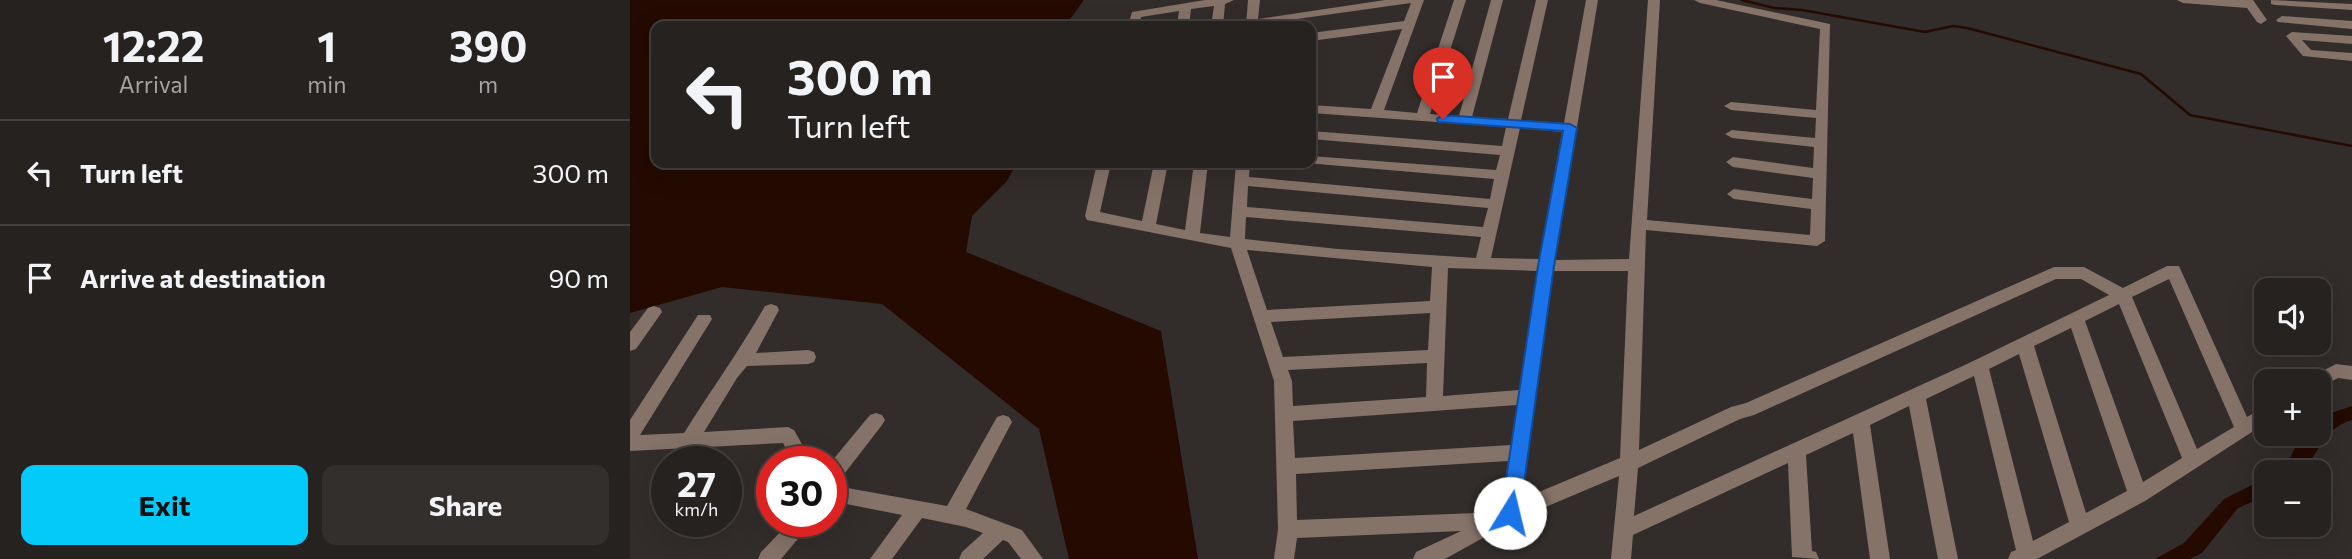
<!DOCTYPE html>
<html lang="en">
<head>
<meta charset="utf-8">
<style>
	body { margin:0; font-family:Commissioner,sans-serif; background:#322f2d; color:#f1f3f6; height:100vh; display:flex; flex-direction:column; font-size:26px; white-space:nowrap }
	* { box-sizing:border-box; margin:0 }
	p { font-size:23px; color:#a4a4a5 }
	.icon { flex:none; width:38px; height:38px; fill:none; stroke:currentColor; stroke-width:2; stroke-linecap:round; stroke-linejoin:round }
	.map { position:relative; flex:1; overflow:hidden }
	.side { display:flex; flex-direction:column; background:#262220; width:630px }
	.side>* { flex:none }
	.guide { position:absolute; left:21px; top:21px; width:665px; height:147px; border-radius:14px; box-shadow:0 7px 28px #0002,0 0 0 2px #423f3e; background:#262220; color:#f1f3f6; overflow:hidden }
	.buttons { position:absolute; left:1624px; top:278px; display:grid; gap:14px }
	.buttons a { display:grid; place-items:center; width:77px; height:77px; border-radius:14px; background:#262220; box-shadow:0 7px 28px #0002,0 0 0 2px #423f3e; font-size:35px }
	.speed { position:absolute; left:21px; top:446px; display:flex; gap:14px; font-size:35px; font-weight:700; text-align:center }
	.speed>* { display:grid; place-content:center; width:91px; height:91px; border-radius:50%; background:#262220; box-shadow:0 7px 28px #0002,0 0 0 2px #423f3e; line-height:1 }
	.speed small { font-size:18px; font-weight:400 }
	.speed .limit { border:10px solid #d22; background:#fff; color:#111 }
	.pin { position:absolute; display:grid; place-items:center; width:60px; height:60px; color:#fff; margin:-72px -30px; border-radius:50% 50% 50% 0; rotate:-45deg; box-shadow:0 0 7px #0007 }
	.pin .icon { rotate:45deg }
	.me { position:absolute; width:77px; margin:-38px; rotate:9deg; stroke-linejoin:round; filter:drop-shadow(0 0 5px #0008) }
	.turn { display:flex; align-items:center; gap:24px; height:147px; padding:0 21px; font-size:32px }
	.turn .icon { width:91px; height:91px; stroke-width:2.5 }
	.turn b { display:block; font-size:49px; line-height:60px }
	.eta { display:flex; justify-content:space-evenly; align-items:center; height:119px; text-align:center }
	.eta b { font-size:42px; font-weight:700; line-height:49px }
	.cta { display:flex; gap:14px; margin-top:auto; padding:14px 21px }
	.cta a { flex:1; height:80px; border-radius:14px; background:#02cbf9; color:#111; font-size:28px; font-weight:700; line-height:80px; text-align:center }
	.cta a+a { background:#322f2d; color:#f1f3f6 }
	ul { padding:0; list-style:none }
	li { display:flex; align-items:center; gap:21px; height:105px; padding:0 21px; border-top:2px solid #423f3e }
	li div { flex:1 }
	li b { display:block; font-size:26px }
	li em { font-style:normal }
	main { display:flex; flex:1; min-height:0 }
	.map>svg:first-child { display:block }
</style>
</head>
<body>
<main>
<section class="side">
<div class="eta">
<div><b>12:22</b><p>Arrival</p></div>
<div><b>1</b><p>min</p></div>
<div><b>390</b><p>m</p></div>
</div>
<ul>
<li><svg class="icon" aria-label="left" viewBox="0 0 24 24"><path d="M17 20v-9H6M10 6l-5 5 5 5"/></svg><div><b>Turn left</b></div><em>300 m</em></li>
<li><svg class="icon" aria-label="arrive" viewBox="0 0 24 24"><path d="M6 21V4h12l-3 4 3 4H6"/></svg><div><b>Arrive at destination</b></div><em>90 m</em></li>
</ul>
<div class="cta"><a>Exit</a><a>Share</a></div>
</section>
<div class="map">
<svg width="1722" height="559" viewBox="0 0 1722 559">
	<rect width="100%" height="100%" fill="#322d2a"/>
	<!-- water -->
	<g fill="#240a00">
		<path d="M0,0H454L435,26H26V163H387L377,181L342,216L336,252L531,331L568,559H439L409,429L252,304L92,287L0,313Z"/>
		<path d="M1722,406V420C1692,429 1691,452 1671,472H1646L1655,468L1672,434H1689V417Z"/>
		<path d="M1636,478V496L1608,508L1572,553L1560,559H1525L1554,543L1594,499Z"/>
	</g>
	<g fill="none" stroke-linecap="round" stroke-linejoin="round">
		<!-- stream -->
		<path stroke="#240a00" stroke-width="2.5" d="M1112,0L1144,8L1172,10L1295,32L1323,26L1337,28L1511,74L1560,115L1722,146"/>
		<!-- minor -->
		<g fill="#857268" fill-rule="evenodd">
			<path d="M575,0H604L595,4L593,26H581L584,6L561,9L559,26H547L549,11L511,17L510,26H498L502,12Z"/>
			<path d="M618,0H630L628,19L755,0H794L754,110L787,113L824,0H836L800,114L829,116L861,0H873L842,117L878,119L906,0H918L891,120L934,123L956,0H968L925,260L999,259L1018,0H1030L1017,220L1180,235L1181,209L1104,199L1097,194L1104,189L1182,199L1183,178L1103,167L1096,162L1103,157L1183,168L1184,147L1102,138L1095,134L1102,130L1185,138L1186,118L1101,110L1094,106L1101,102L1186,110L1190,29L1070,3L1064,0H1086L1200,24L1195,241L1187,246L1016,230L1009,450L1101,407L1116,403L1424,267H1454L1493,288L1537,266H1549L1617,417L1636,406V423L1515,501L1407,559H1378L1381,552L1386,550L1344,376L1296,399L1328,559H1308L1279,406L1240,425L1260,559H1240L1223,433L1176,455L1182,551L1186,552L1189,559L1162,557L1158,463L1003,535L1001,559H981L989,476L887,519L815,559H783L786,552L831,531L667,538L664,559H644L648,529L644,381L601,248L457,220L455,216L467,163H481L470,212L512,221L524,163H538L526,224L555,230L564,163H578L570,233L600,237L606,163H620L619,177L860,199L864,179L676,163H681V156L866,170L870,155L681,139V131L872,146L876,127L681,113V105L741,109L772,29L681,41V33L774,21L781,3L616,26ZM890,128L932,132L909,259L861,258ZM618,186L858,208L853,227L617,207ZM616,217L851,237L846,258L708,249L615,239ZM617,250L802,267L800,301L637,310ZM818,268L908,271L889,390L813,396ZM923,271H998L990,458L892,499ZM1426,279H1451L1479,295L1337,364L1004,516L1008,468L1110,419L1124,415ZM1539,279L1604,427L1567,449L1502,297ZM1489,304L1552,458L1513,482L1455,321ZM800,313L798,350L653,357L641,322ZM1441,328L1497,491L1456,513L1404,346ZM1389,354L1439,522L1403,541L1359,369ZM797,363L796,397L663,406L662,381L658,370ZM887,405L881,445L665,458L663,421ZM878,461L871,508L855,518L846,513L667,520L666,474Z"/>
			<path d="M1547,0H1623L1637,20L1631,24L1627,22L1617,8L1553,3Z"/>
			<path d="M1641,0L1722,4V10L1645,5L1641,4Z"/>
			<path d="M1652,16L1722,21V29L1648,22L1646,20Z"/>
			<path d="M1662,32L1722,36V44L1672,40L1681,50L1722,53V61L1673,56L1656,36Z"/>
			<path d="M141,304L147,306L149,310L126,353L178,350L184,352L186,357L184,362L178,364L117,366L107,378L74,432L158,427L164,430L182,462H163L153,443L0,451V420L68,315H80L82,319L10,435L54,433C81,390 110,350 135,306Z"/>
			<path d="M24,306L30,308L32,312L6,349L0,351V332L18,308Z"/>
			<path d="M1706,364L1722,366V380L1708,378L1689,388V382H1679L1681,377Z"/>
			<path d="M246,413L252,415L255,420L252,425L208,482L201,484V462L240,415Z"/>
			<path d="M373,415L379,417L382,422L336,509L392,530L413,559H391L378,542L373,540L353,559H329L332,552L353,533L336,527L292,518L262,559H240L272,515L201,501V485L317,506L367,417Z"/>
			<path d="M160,522H182L151,559H128L131,552Z"/>
		</g>
	</g>
	<!-- route -->
	<path fill="#1a73e8" stroke="#114b97" stroke-width="2" d="M813,115L940,124L947,128L924,266L890,513L887,519L880,522L874,519L871,513L908,266L933,131L808,122L807,119Z"/>
</svg>
<div class="buttons">
<a><svg class="icon" aria-label="sound" viewBox="0 0 24 24"><path d="M4 9h4l5-4v14l-5-4H4zM17 9q2 3 0 6"/></svg></a>
<a>+</a>
<a>−</a>
</div>
<div class="speed"><div>27<small>km/h</small></div><div class="limit">30</div></div>
<div class="pin" style="left:813px;top:119px;background:#d93025"><svg class="icon" aria-label="arrive" viewBox="0 0 24 24"><path d="M6 21V4h12l-3 4 3 4H6"/></svg></div>
<svg class="me" style="left:880px;top:513px" viewBox="-20 -20 40 40"><circle r="19" fill="#fff"/><path d="M0-13L10 11 0 6-10 11z" fill="#1a73e8"/></svg>
<div class="guide">
<div class="turn"><svg class="icon" aria-label="left" viewBox="0 0 24 24"><path d="M17 20v-9H6M10 6l-5 5 5 5"/></svg><div><b>300 m</b>Turn left</div></div>
</div>
</div>
</main>
</body>
</html>
